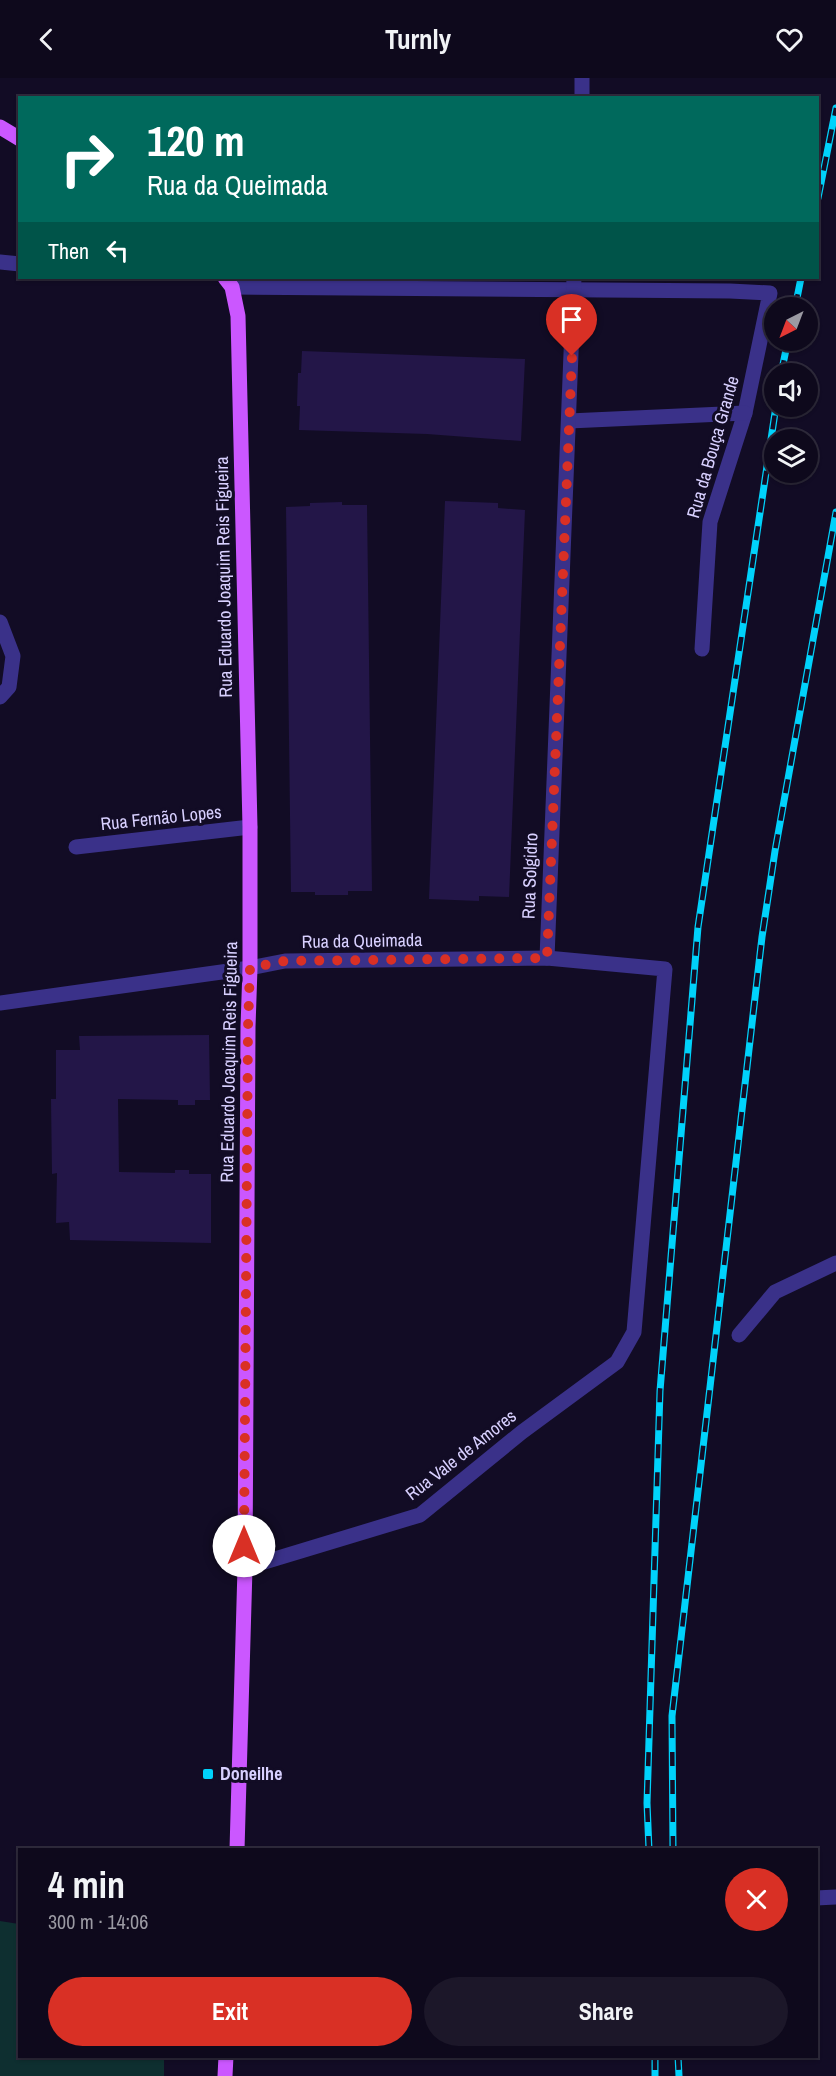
<!DOCTYPE html>
<html lang="en">
<head>
<meta charset="utf-8">
<style>
	body { margin:0; font-family:"Archivo Narrow",sans-serif; background:#1c1729; color:#f1f3f6; height:100vh; display:flex; flex-direction:column; font-size:22px; white-space:nowrap }
	* { box-sizing:border-box; margin:0 }
	p { font-size:20px; color:#9b9aa3 }
	.icon { flex:none; width:33px; height:33px; fill:none; stroke:currentColor; stroke-width:2; stroke-linecap:round; stroke-linejoin:round }
	.map { position:relative; flex:1; overflow:hidden }
	.side { position:absolute; left:18px; top:1770px; width:800px; height:210px; display:flex; flex-direction:column; background:#0e091c; border-radius:0px; box-shadow:0 2px 4px #0004,0 0 0 2px #2e2a3b }
	.side>* { flex:none }
	.banner { position:absolute; left:18px; top:18px; width:801px; height:183px; border-radius:0px; box-shadow:0 2px 4px #0004,0 0 0 2px #2e2a3b; background:#00695c; color:#fff; overflow:hidden }
	.needle { width:39px; rotate:222deg }
	.buttons { position:absolute; left:764px; top:219px; display:grid; gap:12px }
	.buttons a { display:grid; place-items:center; width:54px; height:54px; border-radius:50%; background:#0e091c; box-shadow:0 2px 4px #0004,0 0 0 2px #2e2a3b; font-size:30px }
	.pin { position:absolute; display:grid; place-items:center; width:51px; height:51px; color:#fff; margin:-62px -26px; border-radius:50% 50% 50% 0; rotate:-45deg; box-shadow:0 0 6px #0007 }
	.pin .icon { rotate:45deg }
	.me { position:absolute; width:66px; margin:-33px; rotate:0deg; stroke-linejoin:round; filter:drop-shadow(0 0 4px #0008) }
	.turn { display:flex; align-items:center; gap:21px; height:126px; padding:0 30px; font-size:27px }
	.turn .icon { width:78px; height:78px; stroke-width:2.5 }
	.turn b { display:block; font-size:42px; line-height:51px }
	.then { display:flex; align-items:center; height:57px; padding:0 30px; background:#0003; gap:12px; font-size:22px }
	.round { display:grid; place-items:center; flex:none; width:63px; height:63px; border-radius:32px; background:#1c1729 }
	.head { display:flex; align-items:center; justify-content:space-between; height:102px; padding:0 30px }
	h1 { font-size:36px; font-weight:700; line-height:45px }
	.cta { display:flex; gap:12px; margin-top:auto; padding:12px 30px }
	.cta a { flex:1; height:69px; border-radius:36px; background:#d93025; color:#fff; font-size:24px; font-weight:700; line-height:69px; text-align:center }
	.cta a+a { background:#1c1729; color:#f1f3f6 }
	header { display:flex; justify-content:space-between; align-items:center; height:78px; padding:0 30px; background:#0e091c; font-size:27px; font-weight:700 }
	.map>svg:first-child { display:block }
</style>
</head>
<body>
<header><svg class="icon" aria-label="back" viewBox="0 0 24 24"><path d="M15 5l-7 7 7 7"/></svg>Turnly<svg class="icon" aria-label="heart" viewBox="0 0 24 24"><path d="M12 20l-8-8c-3-5 5-10 8-4 3-6 11-1 8 4z"/></svg></header>
<div class="map">
<svg width="836" height="1998" viewBox="0 0 836 1998">
	<rect width="100%" height="100%" fill="#120c25"/>
	<!-- green -->
	<path fill="#0e2f30" d="M0,1843L19,1846L20,1978L164,1979V1998H0Z"/>
	<!-- building -->
	<g fill="#231648">
		<path d="M302,273L525,281L521,363L427,356L299,352L300,328H297L298,295H301Z"/>
		<path d="M445,423L498,425V430L525,432L509,819L479,818V823L429,821Z"/>
		<path d="M342,424V427H367L372,813H348V817H315V814H291L286,429L310,428V425Z"/>
		<path d="M209,957L210,1022H195V1027H178V1022L118,1021L119,1094L175,1095V1092H189V1096H211V1165L70,1162L69,1144L56,1145L57,1095L52,1096L51,1021H56V972H80L79,958Z"/>
	</g>
	<g fill="none" stroke-linecap="round" stroke-linejoin="round">
		<!-- minor -->
		<g stroke="#3a3189" stroke-width="15">
			<path d="M582,20V0"/>
			<path d="M0,184L20,186"/>
			<path d="M232,209L730,213L770,215L745,335L710,444L702,571"/>
			<path d="M569,343L745,335"/>
			<path d="M0,544L13,578L9,609L0,619"/>
			<path d="M76,769L250,749"/>
			<path d="M547,880L574,200"/>
			<path d="M0,925L250,890L285,883L547,880L665,891L634,1254L617,1284L522,1354L420,1437L245,1490"/>
			<path d="M739,1257L775,1214L836,1185"/>
			<path d="M816,1820L836,1819"/>
		</g>
		<!-- major -->
		<g stroke="#cb57ff" stroke-width="15">
			<path d="M0,49L20,61"/>
			<path d="M225,200L232,209L238,238L250,749V890L248,949L245,1490L237,1772"/>
			<path d="M225,1998L226,1978"/>
		</g>
		<defs>
			<g id="rail">
				<path d="M818,120L836,30"/>
				<path d="M795,230L801,200"/>
				<path d="M781,296L788,262"/>
				<path d="M649,1772L647,1725L660,1313L698,849L776,328"/>
				<path d="M673,1772L672,1638L762,859L775,773L836,434"/>
				<path d="M655,1978V1998"/>
				<path d="M678,1978L679,1998"/>
			</g>
		</defs>
		<!-- rail casing -->
		<use href="#rail" stroke="#00d2fb" stroke-width="7"/>
		<!-- rail -->
		<use href="#rail" stroke="#120c25" stroke-width="4.5" stroke-dasharray="14" stroke-linecap="butt"/>
	</g>
	<g fill="none" stroke-linecap="round" stroke-linejoin="round">
		<!-- route -->
		<path stroke="#d93025" stroke-width="10" stroke-dasharray="0 18" d="M244,1468L248,949L250,890L285,883L547,880L572,278"/>
	</g>
	<!-- markers -->
	<rect fill="#00d2fb" stroke="#120c25" stroke-width="2" x="202" y="1690" width="12" height="12" rx="3"/>
	<g text-anchor="middle" stroke-width="6" stroke-linejoin="round" paint-order="stroke">
		<!-- street labels -->
		<g font-size="18" fill="#d8d0ff" stroke="#120c25">
			<text transform="translate(713 369) rotate(-74)" y="6">Rua da Bouça Grande</text>
			<text transform="translate(224 499) rotate(-91)" y="6">Rua Eduardo Joaquim Reis Figueira</text>
			<text transform="translate(161 740) rotate(-6)" y="6">Rua Fernão Lopes</text>
			<text transform="translate(530 798) rotate(-88)" y="6">Rua Solgidro</text>
			<text transform="translate(362 863) rotate(-1)" y="6">Rua da Queimada</text>
			<text transform="translate(229 984) rotate(-89)" y="6">Rua Eduardo Joaquim Reis Figueira</text>
			<text transform="translate(461 1377) rotate(-38)" y="6">Rua Vale de Amores</text>
		</g>
		<!-- poi labels -->
		<g font-size="18" font-weight="bold" fill="#d8d0ff" stroke="#120c25" text-anchor="start">
			<text x="220" y="1702">Doneilhe</text>
		</g>
	</g>
</svg>
<div class="buttons">
<a><svg class="needle" viewBox="-14 -14 28 28"><path d="M0-13l5 13h-10z" fill="#e53935"/><path d="M0 13l5-13h-10z" fill="#9b9aa3"/></svg></a>
<a><svg class="icon" aria-label="sound" viewBox="0 0 24 24"><path d="M4 9h4l5-4v14l-5-4H4zM17 9q2 3 0 6"/></svg></a>
<a><svg class="icon" aria-label="layers" viewBox="0 0 24 24"><path d="M12 4l9 5-9 5-9-5zM3 14l9 5 9-5"/></svg></a>
</div>
<div class="pin" style="left:572px;top:278px;background:#d93025"><svg class="icon" aria-label="arrive" viewBox="0 0 24 24"><path d="M6 21V4h12l-3 4 3 4H6"/></svg></div>
<svg class="me" style="left:244px;top:1468px" viewBox="-20 -20 40 40"><circle r="19" fill="#fff"/><path d="M0-13L10 11 0 6-10 11z" fill="#d93025"/></svg>
<div class="banner">
<div class="turn"><svg class="icon" aria-label="right" viewBox="0 0 24 24"><path d="M7 20v-9h11M14 6l5 5-5 5"/></svg><div><b>120 m</b>Rua da Queimada</div></div>
<div class="then">Then<svg class="icon" aria-label="left" viewBox="0 0 24 24"><path d="M17 20v-9H6M10 6l-5 5 5 5"/></svg></div>
</div>
<section class="side">
<div class="head"><div><h1>4 min</h1><p>300 m · 14:06</p></div><a class="round" style="background:#d93025;color:#fff"><svg class="icon" aria-label="close" viewBox="0 0 24 24"><path d="M6 6l12 12M18 6L6 18"/></svg></a></div>
<div class="cta"><a>Exit</a><a>Share</a></div>
</section>
</div>
</body>
</html>
